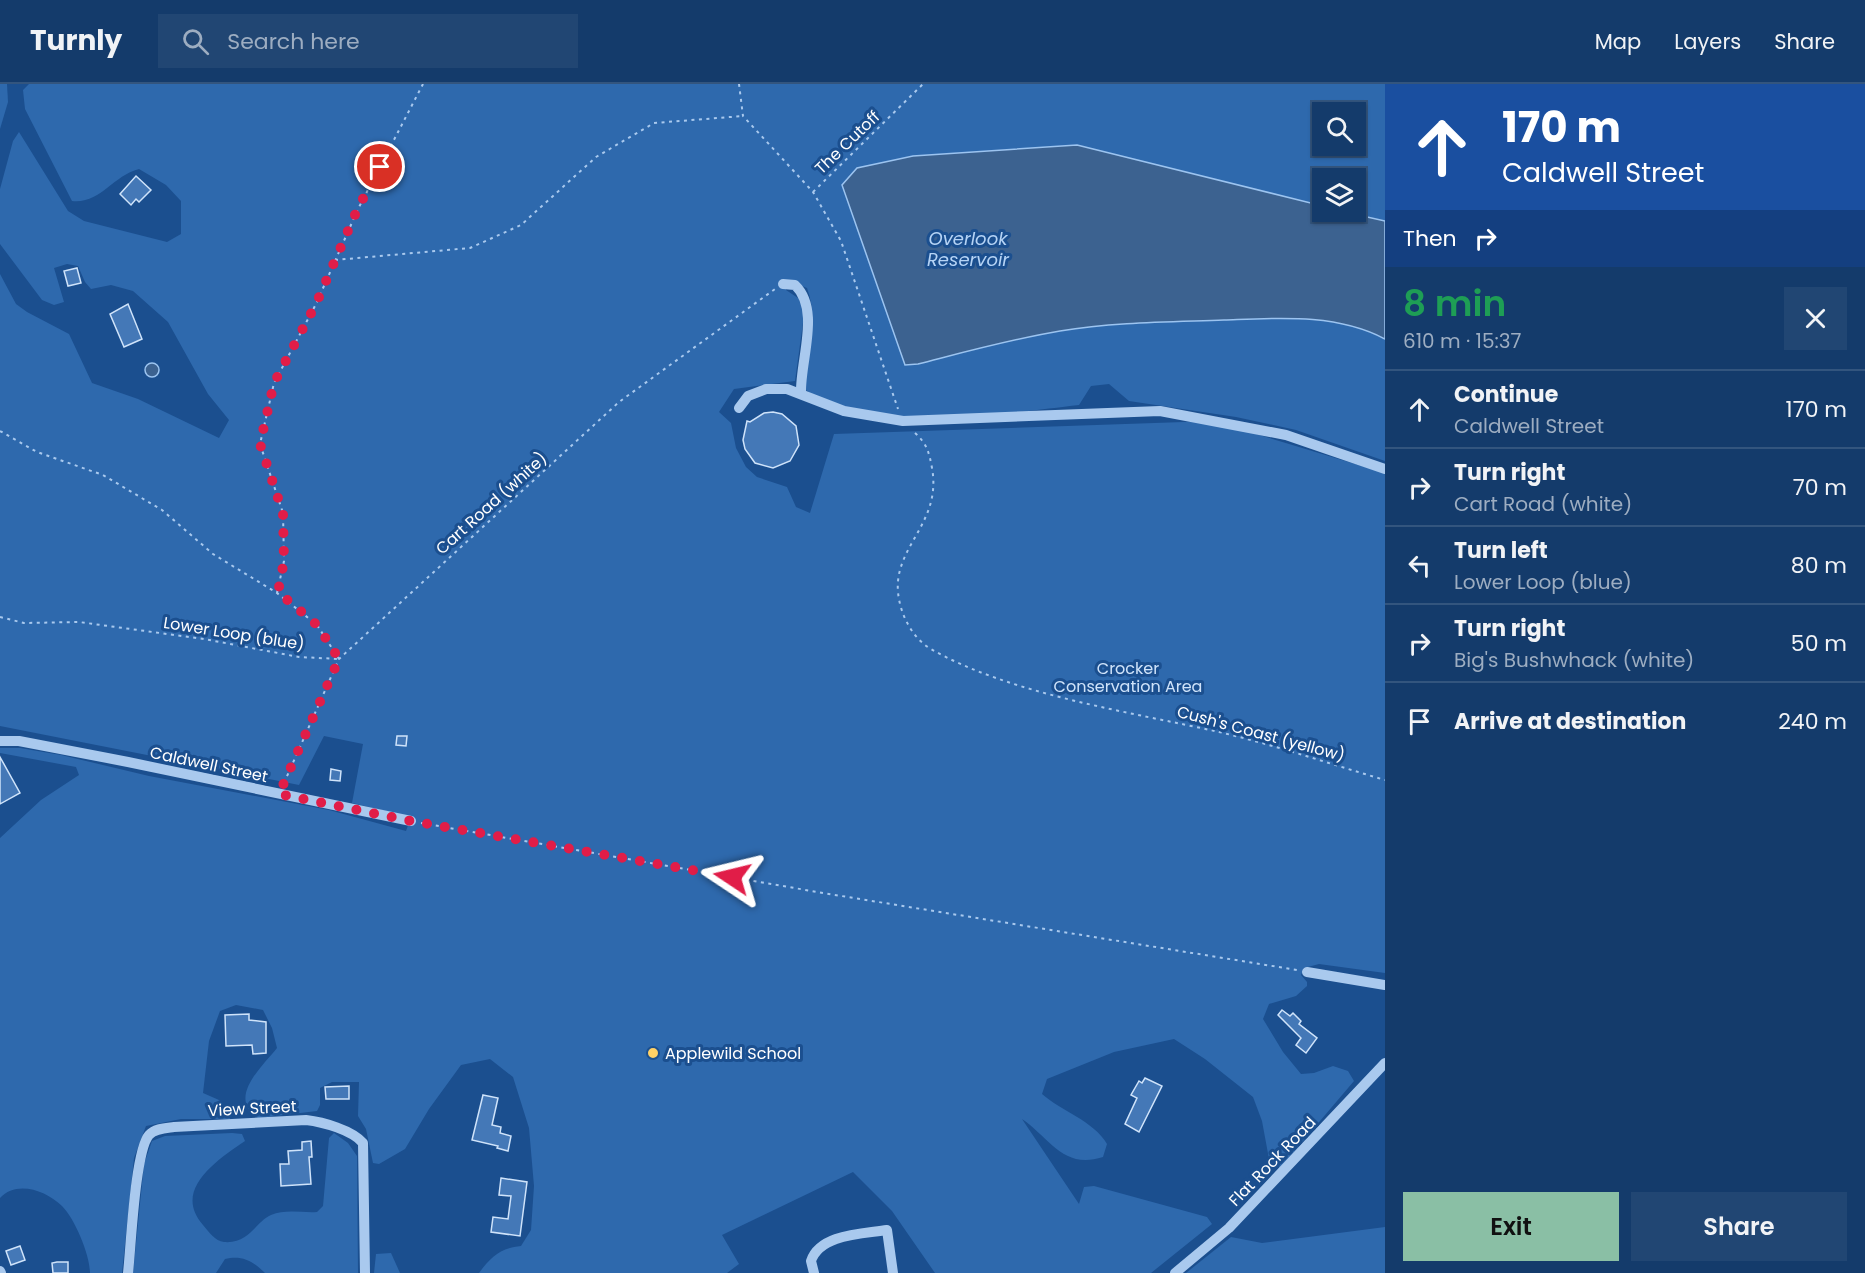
<!DOCTYPE html>
<html lang="en">
<head>
<meta charset="utf-8">
<style>
	body { margin:0; font-family:Poppins,sans-serif; background:#214673; color:#f1f3f6; height:100vh; display:flex; flex-direction:column; font-size:22px; white-space:nowrap }
	* { box-sizing:border-box; margin:0 }
	p { font-size:20px; color:#9dadc1 }
	.icon { flex:none; width:33px; height:33px; fill:none; stroke:currentColor; stroke-width:2; stroke-linecap:round; stroke-linejoin:round }
	.map { position:relative; flex:1; overflow:hidden }
	.sheet { display:flex; flex-direction:column; background:#143b6b; width:480px }
	.sheet>* { flex:none }
	.banner { background:#1a4fa0; color:#fff; overflow:hidden }
	.buttons { position:absolute; left:1312px; top:18px; display:grid; gap:12px }
	.buttons a { display:grid; place-items:center; width:54px; height:54px; border-radius:0px; background:#143b6b; box-shadow:0 2px 4px #0004,0 0 0 2px #33557e; font-size:30px }
	.pin { position:absolute; display:grid; place-items:center; width:51px; height:51px; color:#fff; margin:-26px; border:3px solid #fff; border-radius:50%; box-shadow:0 2px 6px #0007 }
	.me { position:absolute; width:66px; margin:-33px; rotate:280deg; stroke-linejoin:round; filter:drop-shadow(0 0 4px #0008) }
	.turn { display:flex; align-items:center; gap:21px; height:126px; padding:0 18px; font-size:27px }
	.turn .icon { width:78px; height:78px; stroke-width:2.5 }
	.turn b { display:block; font-size:42px; line-height:51px }
	.then { display:flex; align-items:center; height:57px; padding:0 18px; background:#0003; gap:12px; font-size:22px }
	.round { display:grid; place-items:center; flex:none; width:63px; height:63px; border-radius:0px; background:#214673 }
	.overview { display:flex; align-items:center; justify-content:space-between; height:102px; padding:0 18px }
	h1 { font-size:36px; font-weight:600; line-height:45px; color:#1e9e55 }
	.action { display:flex; gap:12px; margin-top:auto; padding:12px 18px }
	.action a { flex:1; height:69px; border-radius:0px; background:#8abfa5; color:#111; font-size:24px; font-weight:600; line-height:69px; text-align:center }
	.action a+a { background:#214673; color:#f1f3f6 }
	ul { padding:0; list-style:none }
	li { display:flex; align-items:center; gap:18px; height:78px; padding:0 18px; border-top:2px solid #33557e }
	li div { flex:1 }
	li b { display:block; font-size:22px }
	li em { font-style:normal }
	header { display:flex; align-items:center; gap:36px; box-sizing:border-box; height:84px; padding:0 30px; background:#143b6b; border-bottom:2px solid #33557e }
	header strong { font-size:28px }
	nav { display:flex; gap:33px; margin-inline-start:auto; font-size:21px }
	.search { width:420px; height:54px; background:#214673; display:flex; align-items:center; gap:15px; box-sizing:border-box; padding:0 21px; border-radius:0px; color:#9dadc1; font-size:22px }
	main { display:flex; flex:1; min-height:0 }
	.map>svg:first-child { display:block }
</style>
</head>
<body>
<header>
<strong>Turnly</strong>
<div class="search"><svg class="icon" aria-label="search" viewBox="0 0 24 24"><circle cx="10" cy="10" r="6"/><path d="M15 15l6 6"/></svg>Search here</div>
<nav><a>Map</a><a>Layers</a><a>Share</a></nav>
</header>
<main>
<div class="map">
<svg width="1385" height="1189" viewBox="0 0 1385 1189">
	<rect width="100%" height="100%" fill="#1b4f8f"/>
	<!-- green -->
	<g fill="#2e69ad" fill-rule="evenodd">
		<path d="M0,0H7L8,18L0,45Z"/>
		<path d="M29,0H1385V137L1345,128H1356V94H1323V122L1077,61L913,72L857,84L842,101L905,281L918,280C965,268 1012,255 1060,247C1114,238 1169,238 1224,236C1277,234 1336,229 1385,255V377L1296,346L1236,333L1129,317L1109,300L1091,302L1079,321C1000,330 873,352 804,305C808,272 819,236 807,204L786,196V206L801,216L805,224L795,297L734,305L719,328L731,339L736,364L746,383L757,393L787,403L796,423L810,429L834,350L1213,337L1385,389V889L1319,880L1304,884L1301,891L1307,898V902L1296,912L1269,920L1263,935L1283,968L1301,990L1314,989L1333,982L1348,987L1354,997L1280,1084L1269,1075L1262,1037L1253,1013L1205,975L1174,955L1114,968L1047,995L1042,1010C1061,1027 1094,1037 1107,1060L1103,1073C1063,1086 1050,1054 1022,1035L1079,1120L1084,1103L1094,1102L1207,1133L1212,1140L1151,1189H935L892,1127L853,1088L722,1151L739,1180L727,1189H479C491,1173 500,1164 521,1162L531,1146L534,1102L529,1044L513,993L490,975L461,981L429,1025L405,1065L379,1080L373,1079L366,1045L358,1032L359,998H332L320,1004V1021L317,1027L258,1034C227,1014 261,984 277,964L272,944L263,926L236,921L220,927L209,957L203,1009L219,1016L229,1026L230,1035H181L146,1042L134,1074L122,1189H90C90,1171 75,1135 62,1122C46,1106 16,1096 0,1114V754L41,716L79,691L76,683L0,669V664H20L61,671L149,692L329,726L406,747L411,733L352,719L363,660L324,652L299,701L0,642V190L16,220L27,228L69,250L92,299L138,315L219,354L229,336L208,310L168,238L133,207L111,201L91,205L85,198L78,182L67,180L54,184L64,218L54,221L42,216L0,160V105L13,57L19,48L68,127L84,137L167,158L181,150V117L166,101L139,85C112,92 101,120 72,117L25,25L23,6ZM1323,28H1356V62H1323Z"/>
		<path d="M232,1049L242,1050L245,1057C217,1076 172,1106 203,1141C209,1148 215,1157 224,1158C250,1160 255,1138 271,1131C285,1125 302,1129 317,1128L323,1122L329,1054L334,1049L348,1059L357,1072L358,1189H265C253,1177 242,1171 225,1175L216,1189H133L144,1080L152,1057L165,1052Z"/>
		<path d="M1385,1143V1189H1186L1231,1153L1262,1159Z"/>
		<path d="M391,1169L400,1189H374L376,1170Z"/>
	</g>
	<!-- water -->
	<g fill="#3c6290" stroke="#9cc4f0" stroke-width="1.5">
		<path d="M1077,61L1323,122V128H1345L1385,137V255C1336,229 1277,234 1224,236C1169,238 1114,238 1060,247C1012,255 965,268 918,280L905,281L842,101L857,84L913,72Z"/>
		<circle cx="152" cy="286" r="7"/>
	</g>
	<!-- building -->
	<g fill="#4478b7" stroke="#cfe3fa" stroke-width="1.5">
		<path d="M136,92L151,106L139,118L136,115L131,121L120,110Z"/>
		<path d="M77,184L81,199L68,202L64,187Z"/>
		<path d="M128,220L142,255L124,263L110,230Z"/>
		<path d="M773,328L782,330L796,342L799,361L790,377L773,384L755,379L745,365L743,356L747,337L750,338L764,329Z"/>
		<path d="M397,652H407L406,662L396,661Z"/>
		<path d="M0,673L20,709L0,720Z"/>
		<path d="M331,685L341,687L340,697L330,696Z"/>
		<path d="M1282,926L1290,932L1293,929L1301,937L1299,940L1317,954L1306,969L1296,961L1301,954L1278,931Z"/>
		<path d="M249,930V936L266,938V969L253,970L252,961L226,962L225,931Z"/>
		<path d="M1145,994L1162,1002L1139,1048L1125,1040L1137,1014L1131,1011L1139,997L1142,999Z"/>
		<path d="M349,1002V1015H326L325,1003Z"/>
		<path d="M483,1011L498,1014L492,1041L501,1043L500,1049L511,1052L508,1067L497,1064L498,1062L472,1056Z"/>
		<path d="M311,1057L312,1073H309L311,1100L281,1102L280,1080H289L288,1067L302,1066V1058Z"/>
		<path d="M501,1094L527,1098L520,1152L491,1148L493,1133L508,1135L511,1112L499,1111Z"/>
		<path d="M20,1162L25,1176L11,1181L6,1167Z"/>
		<path d="M57,1178H68V1189H53L52,1179Z"/>
	</g>
	<g fill="none" stroke-linecap="round" stroke-linejoin="round">
		<!-- path -->
		<g stroke="#a9c9ee" stroke-width="2" stroke-dasharray="3 4.5" stroke-linecap="butt">
			<path d="M739,0L743,32L813,108L841,157L898,325"/>
			<path d="M813,108L923,0"/>
			<path d="M335,176L470,164L521,141L596,73L654,39L743,32"/>
			<path d="M0,347L37,368L103,391L162,426L213,470L277,509L317,541L339,575"/>
			<path d="M915,349C927,360 929,368 932,384C942,439 894,462 898,508C900,530 912,554 931,565C1009,610 1130,628 1219,648C1275,661 1330,680 1385,696"/>
			<path d="M277,509L284,477L283,429L260,360L274,299L316,220L358,125L423,0"/>
			<path d="M0,533L24,539L79,538L204,555L299,573L339,575"/>
			<path d="M284,699L339,575L619,318L775,205"/>
			<path d="M421,739L823,809L1297,886"/>
		</g>
		<!-- minor -->
		<g stroke="#a9c9ee" stroke-width="10">
			<path d="M783,200L795,201C821,226 800,276 801,309"/>
			<path d="M739,324L748,312L766,305H787L844,327L903,337L1160,327L1286,351L1385,385"/>
			<path d="M0,657H19L128,678L411,737"/>
			<path d="M1307,888L1385,901"/>
			<path d="M0,1187L1,1189"/>
			<path d="M128,1189C131,1163 135,1067 149,1051C155,1044 166,1044 174,1043L306,1036C323,1038 352,1046 363,1059L365,1189"/>
			<path d="M814,1189L811,1177C820,1150 862,1150 887,1146L893,1189"/>
			<path d="M1175,1189L1229,1144L1385,979"/>
		</g>
	</g>
	<g fill="none" stroke-linecap="round" stroke-linejoin="round">
		<!-- route -->
		<path stroke="#e11d48" stroke-width="10" stroke-dasharray="0 18" d="M380,83L358,124L316,220L274,299L260,360L283,429L284,477L278,508L317,541L339,575L279,710L411,737L732,793"/>
	</g>
	<!-- markers -->
	<circle fill="#ffd166" stroke="#1b4f8f" stroke-width="2" cx="653" cy="969" r="6"/>
	<g text-anchor="middle" stroke-width="6" stroke-linejoin="round" paint-order="stroke">
		<!-- street labels -->
		<g font-size="16" fill="#fff" stroke="#1b4f8f">
			<text transform="translate(847 58) rotate(-44)" y="6">The Cutoff</text>
			<text transform="translate(491 419) rotate(-42)" y="6">Cart Road (white)</text>
			<text transform="translate(234 549) rotate(9)" y="6">Lower Loop (blue)</text>
			<text transform="translate(1261 649) rotate(15)" y="6">Cush's Coast (yellow)</text>
			<text transform="translate(209 680) rotate(12)" y="6">Caldwell Street</text>
			<text transform="translate(252 1024) rotate(-3)" y="6">View Street</text>
			<text transform="translate(1272 1077) rotate(-46)" y="6">Flat Rock Road</text>
		</g>
		<!-- park labels -->
		<g font-size="16" fill="#cfe3fa" stroke="#1b4f8f">
			<text x="1128" y="590">Crocker<tspan x="1128" dy="18">Conservation Area</tspan></text>
		</g>
		<!-- poi labels -->
		<g font-size="16" fill="#fff" stroke="#1b4f8f" text-anchor="start">
			<text x="665" y="975">Applewild School</text>
		</g>
		<!-- water labels -->
		<g font-size="18" font-style="italic" fill="#b5d3f5" stroke="#1b4f8f">
			<text x="968" y="161">Overlook<tspan x="968" dy="21">Reservoir</tspan></text>
		</g>
	</g>
</svg>
<div class="buttons">
<a><svg class="icon" aria-label="search" viewBox="0 0 24 24"><circle cx="10" cy="10" r="6"/><path d="M15 15l6 6"/></svg></a>
<a><svg class="icon" aria-label="layers" viewBox="0 0 24 24"><path d="M12 4l9 5-9 5-9-5zM3 14l9 5 9-5"/></svg></a>
</div>
<div class="pin" style="left:380px;top:83px;background:#d93025"><svg class="icon" aria-label="arrive" viewBox="0 0 24 24"><path d="M6 21V4h12l-3 4 3 4H6"/></svg></div>
<svg class="me" style="left:732px;top:793px" viewBox="-20 -20 40 40"><path d="M0-17L14 15 0 8-14 15z" fill="#e11d48" stroke="#fff" stroke-width="4"/></svg>
</div>
<section class="sheet">
<div class="banner">
<div class="turn"><svg class="icon" aria-label="ahead" viewBox="0 0 24 24"><path d="M12 20V5M6 11l6-6 6 6"/></svg><div><b>170 m</b>Caldwell Street</div></div>
<div class="then">Then<svg class="icon" aria-label="right" viewBox="0 0 24 24"><path d="M7 20v-9h11M14 6l5 5-5 5"/></svg></div>
</div>
<div class="overview"><div><h1>8 min</h1><p>610 m · 15:37</p></div><a class="round"><svg class="icon" aria-label="close" viewBox="0 0 24 24"><path d="M6 6l12 12M18 6L6 18"/></svg></a></div>
<ul>
<li><svg class="icon" aria-label="ahead" viewBox="0 0 24 24"><path d="M12 20V5M6 11l6-6 6 6"/></svg><div><b>Continue</b><p>Caldwell Street</p></div><em>170 m</em></li>
<li><svg class="icon" aria-label="right" viewBox="0 0 24 24"><path d="M7 20v-9h11M14 6l5 5-5 5"/></svg><div><b>Turn right</b><p>Cart Road (white)</p></div><em>70 m</em></li>
<li><svg class="icon" aria-label="left" viewBox="0 0 24 24"><path d="M17 20v-9H6M10 6l-5 5 5 5"/></svg><div><b>Turn left</b><p>Lower Loop (blue)</p></div><em>80 m</em></li>
<li><svg class="icon" aria-label="right" viewBox="0 0 24 24"><path d="M7 20v-9h11M14 6l5 5-5 5"/></svg><div><b>Turn right</b><p>Big's Bushwhack (white)</p></div><em>50 m</em></li>
<li><svg class="icon" aria-label="arrive" viewBox="0 0 24 24"><path d="M6 21V4h12l-3 4 3 4H6"/></svg><div><b>Arrive at destination</b></div><em>240 m</em></li>
</ul>
<div class="action"><a>Exit</a><a>Share</a></div>
</section>
</main>
</body>
</html>
